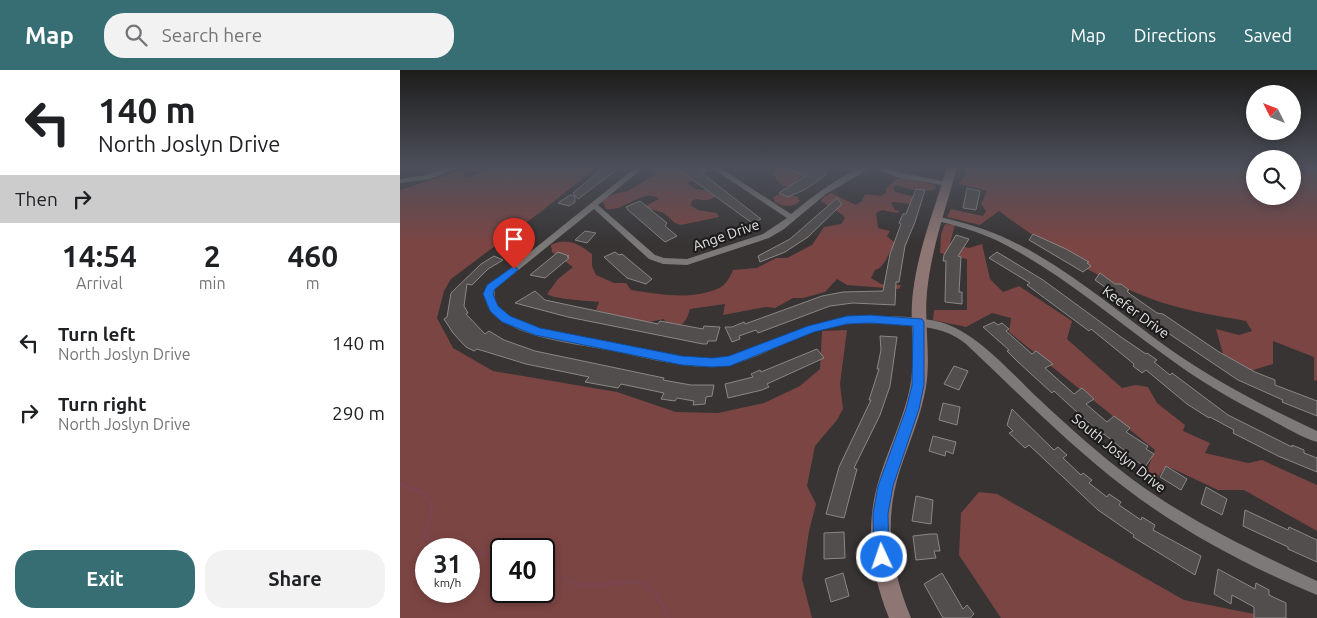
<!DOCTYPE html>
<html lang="en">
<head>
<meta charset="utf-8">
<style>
	body { margin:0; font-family:Ubuntu,sans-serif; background:#f2f2f2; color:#202124; height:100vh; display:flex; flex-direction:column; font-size:19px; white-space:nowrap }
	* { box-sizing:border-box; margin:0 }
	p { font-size:16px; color:#757577 }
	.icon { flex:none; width:28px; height:28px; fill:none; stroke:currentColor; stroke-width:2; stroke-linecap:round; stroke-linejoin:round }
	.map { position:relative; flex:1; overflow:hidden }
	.details { display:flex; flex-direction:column; background:#fff; width:400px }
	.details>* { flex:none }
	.guide { background:#fff; color:#202124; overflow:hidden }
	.needle { width:32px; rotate:312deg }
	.buttons { position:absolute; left:846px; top:15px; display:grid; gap:10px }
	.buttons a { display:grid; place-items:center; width:55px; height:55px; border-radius:50%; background:#fff; box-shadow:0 2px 8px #0003; font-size:25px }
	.speed { position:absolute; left:15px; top:468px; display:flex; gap:10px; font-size:25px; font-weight:700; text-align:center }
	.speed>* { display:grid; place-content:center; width:65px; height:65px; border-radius:50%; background:#fff; box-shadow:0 2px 8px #0003; line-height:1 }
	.speed small { font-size:12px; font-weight:400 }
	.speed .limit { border:2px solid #111; border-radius:8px; background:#fff; color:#111 }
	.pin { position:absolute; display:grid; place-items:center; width:42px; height:42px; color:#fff; margin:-51px -21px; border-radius:50% 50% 50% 0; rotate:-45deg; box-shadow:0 0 5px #0007 }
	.pin .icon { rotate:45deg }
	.me { position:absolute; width:55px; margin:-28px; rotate:357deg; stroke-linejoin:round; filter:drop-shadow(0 0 4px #0008) }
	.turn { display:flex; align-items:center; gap:18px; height:105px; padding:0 15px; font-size:22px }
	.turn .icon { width:65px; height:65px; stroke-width:2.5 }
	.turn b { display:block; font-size:35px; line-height:42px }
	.then { display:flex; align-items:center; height:48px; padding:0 15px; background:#0003; gap:10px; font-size:19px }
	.eta { display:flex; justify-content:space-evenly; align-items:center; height:85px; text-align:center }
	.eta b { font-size:30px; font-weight:600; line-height:35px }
	.cta { display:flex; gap:10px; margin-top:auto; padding:10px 15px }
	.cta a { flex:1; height:58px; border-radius:20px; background:#366e74; color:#fff; font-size:20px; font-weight:600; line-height:58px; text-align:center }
	.cta a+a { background:#f2f2f2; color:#202124 }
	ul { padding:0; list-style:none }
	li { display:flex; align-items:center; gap:15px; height:70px; padding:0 15px }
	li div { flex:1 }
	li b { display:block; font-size:19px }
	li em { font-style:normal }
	header { display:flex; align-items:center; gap:30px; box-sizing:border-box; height:70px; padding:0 25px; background:#366e74; color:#fff }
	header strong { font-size:24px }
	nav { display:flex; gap:28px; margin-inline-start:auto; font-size:18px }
	.search { width:350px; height:45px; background:#f2f2f2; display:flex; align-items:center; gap:12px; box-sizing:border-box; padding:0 18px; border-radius:20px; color:#757577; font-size:19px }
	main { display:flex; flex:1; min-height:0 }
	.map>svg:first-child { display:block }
</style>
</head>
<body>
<header>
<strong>Map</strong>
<div class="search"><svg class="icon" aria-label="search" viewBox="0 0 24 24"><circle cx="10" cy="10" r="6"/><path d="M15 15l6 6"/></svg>Search here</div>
<nav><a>Map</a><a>Directions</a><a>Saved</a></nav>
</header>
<main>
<section class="details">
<div class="guide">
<div class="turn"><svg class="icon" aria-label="left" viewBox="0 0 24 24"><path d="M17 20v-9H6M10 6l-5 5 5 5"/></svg><div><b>140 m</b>North Joslyn Drive</div></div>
<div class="then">Then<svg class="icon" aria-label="right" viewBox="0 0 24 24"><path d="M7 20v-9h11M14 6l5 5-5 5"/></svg></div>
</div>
<div class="eta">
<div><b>14:54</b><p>Arrival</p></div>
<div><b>2</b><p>min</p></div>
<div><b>460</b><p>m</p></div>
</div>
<ul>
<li><svg class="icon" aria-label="left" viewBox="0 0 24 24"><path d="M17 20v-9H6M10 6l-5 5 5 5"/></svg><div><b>Turn left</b><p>North Joslyn Drive</p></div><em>140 m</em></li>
<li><svg class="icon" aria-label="right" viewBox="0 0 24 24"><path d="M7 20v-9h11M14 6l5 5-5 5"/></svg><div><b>Turn right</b><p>North Joslyn Drive</p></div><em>290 m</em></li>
</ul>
<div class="cta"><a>Exit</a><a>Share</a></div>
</section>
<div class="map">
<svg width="917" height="548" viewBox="0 0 917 548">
	<rect width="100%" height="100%" fill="#373433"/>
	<!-- green -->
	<g fill="#7b4543" fill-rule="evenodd">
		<path d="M96,97H197L143,140L51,209L44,221L37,248L53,278L93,301L217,322L276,342L318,343L364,333L400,316L420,299L422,261L447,260L440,314L443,339L437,350L415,376L407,416L416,434L409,461L402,509L412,548H0V120L58,101L70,107ZM26,479H69V521H26ZM101,479H144V521H101Z"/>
		<path d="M246,97H304L306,101L303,105L287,113L295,119L316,121L319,125C311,130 306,131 296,129L292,131L290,135L298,140L317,143L319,147L281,155L275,153L264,143L244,137L259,129C248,120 233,132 222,136C218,139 211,139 206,139L202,130L214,124L228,121L254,105L256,103Z"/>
		<path d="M378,97H405C401,108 397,112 386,117L381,115L372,103Z"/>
		<path d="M565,97H855V126H892L893,97H917V311L914,310V287L873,271V294L850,301L823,284L816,259L839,265L852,261L846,251C818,246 789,241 763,233C703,213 649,178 599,141L580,155L547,147L551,139L583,146L586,141L581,134L587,121L559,114L566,104Z"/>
		<path d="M503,107L535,115L536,118C526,125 506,118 495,115L493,118L495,122L518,128V135L493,132L491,133L495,140L500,141L496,143L482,140L476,143L478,158L490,161L487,166L495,173C489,181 485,198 475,200L471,208L481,214L501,215L499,219L447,215L437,209L425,222L403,228H393L375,238L366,237L323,245L325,234L290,239C286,253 282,257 268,257L264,249L244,253L196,240L199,232C188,231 153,229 147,224L158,209L173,197L152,182L151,175C167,167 179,174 192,184V196L196,205L214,213H226L231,220C258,224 292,231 319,218C326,215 330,207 333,200L357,198L376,188H387L412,175L424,157L441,154L445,148L443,145L421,131L423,128L431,123L456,135L462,131L465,124L481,126L486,123V119L496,109Z"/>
		<path d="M383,122L390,126H397L400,131C392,139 382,136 375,132L373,127Z"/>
		<path d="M545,154L555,155L550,173L569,178L582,174L590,209L603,222L619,216L672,251L667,269L722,318L736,315L748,317L757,333L785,355L783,361L810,373L805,383L848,393L862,390L917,415V461L844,420H818L767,396L756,409L746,403L755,380L609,262L611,248L592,243L566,257L533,250L534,240H567V189L540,183L541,164Z"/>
		<path d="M579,422L597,424L784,530L874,548H601L559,485L561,443Z"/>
	</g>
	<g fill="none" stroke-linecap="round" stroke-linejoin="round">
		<!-- stream -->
		<g stroke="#7a454b" stroke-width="5">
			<path d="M0,414L22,422L32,434L25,466L31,474L39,479"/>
			<path d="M69,487C90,483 119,463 137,479"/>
			<path d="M144,491C180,540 224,497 251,518C259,526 264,538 269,548"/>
		</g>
	</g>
	<!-- building -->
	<g fill="#514e4d" stroke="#8a8787">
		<path d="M204,97H220L178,129L173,123Z"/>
		<path d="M275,97H294L361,149L352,153Z"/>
		<path d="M385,97H414L427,104L406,119L388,127L379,123L405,106Z"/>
		<path d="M567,118L580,121L576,140L563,138Z"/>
		<path d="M516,119L525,120L515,152L505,176L499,212H496L495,235L453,233L430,236L358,263L356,260L339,266L340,269L332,272L325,257H332L344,252L345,254L422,226L443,222L483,221L490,184L501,154L499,153L503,144H506Z"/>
		<path d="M170,125L175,126V132L169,136L158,133Z"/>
		<path d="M437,128L442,134L408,167L385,182L360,192L358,186L390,169Z"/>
		<path d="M240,131L267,153L265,156L277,166L265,172L228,140L226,137Z"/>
		<path d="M185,161L196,163L187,173L175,170Z"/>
		<path d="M633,164L666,179L689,192L687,193L691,196L683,202L629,170Z"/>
		<path d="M556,165L569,169L558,186L561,187L559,222H562V234L545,232L546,191H543L544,185Z"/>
		<path d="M158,182L169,186L167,187L169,188L145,208L130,205Z"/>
		<path d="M215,182L219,185L222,184L252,209L246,214L227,208L204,187Z"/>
		<path d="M597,182L643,210L721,267L746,284L747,283L757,290L754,292L770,305L772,303L828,345L892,377V375L904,380V383L917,388V402L878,386L833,363L834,360L810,347L809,348L787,334L746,300L742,303L733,296L734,294L691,259L689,261L627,215L630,213L589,188Z"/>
		<path d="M94,186L103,190L88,199L72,215L67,214L64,236L68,243L66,244L85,264L89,261L104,270L135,281L264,308L263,310L291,315H314L312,326L306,327L305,334L293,335L294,331L277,328L275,331L261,329L264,323L221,314L218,318L185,312L189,307L126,294L77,279L74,281L66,277L53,263L44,249L47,247L51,223L81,194Z"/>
		<path d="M700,203L715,214H721L729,220L727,221L730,224L757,243L763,244L819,282L855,302L875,310V315L917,331V346L882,332L883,330L838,310L756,255L754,256L746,250L749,248L695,210Z"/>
		<path d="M135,221L145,230L258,254L260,251L303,259L304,256L320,257L316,271H308L307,274H303L168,247L115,233Z"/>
		<path d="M594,252L598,255L602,253L609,259L606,261L632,284L636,281L653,294L645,298L674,324L682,318L694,329L686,334L707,352L714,346L730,358L726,362L748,376L746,379L754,384L745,397L735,390L733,392L722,385L725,381L704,364L702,365L654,321L652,323L618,292L607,281L609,280L583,257Z"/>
		<path d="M480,266L497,267L490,316L480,345L454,398L457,399L444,448L426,444L439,397L471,330H469L479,299H477L481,280Z"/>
		<path d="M417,279L424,288L367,314L369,317L362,320L328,328L325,314L353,307L351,304L360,300L361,302Z"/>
		<path d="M554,296L568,301L559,320L544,314Z"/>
		<path d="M543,333L560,337L557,355L539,350Z"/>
		<path d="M612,339L654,380L658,377L667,385L663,388L681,405L683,403L692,410L689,413L707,427L709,424L721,432L719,435L741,450L742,447L755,455L753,460L801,486L795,505L733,467L734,465L698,440L629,375L625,378L609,363L613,361L607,355Z"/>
		<path d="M533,366L556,372L553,384L546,381L545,386L529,381Z"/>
		<path d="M766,396L787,409L781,420L760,407Z"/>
		<path d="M806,417L827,429L822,445L801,434Z"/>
		<path d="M516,426L533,430L531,454L512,451Z"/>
		<path d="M845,440L888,460L889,457L917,470V492L888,479V477L843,456Z"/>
		<path d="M444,462L445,488L424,489V463Z"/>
		<path d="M530,464H537L540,481H534L536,488L516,490L513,466Z"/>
		<path d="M818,499L855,519L856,513L869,520V525L886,533V548H854V537L832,525L831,534L814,524Z"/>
		<path d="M443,503L449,526L431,532L425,509Z"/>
		<path d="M542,503L563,539L567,535L574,544L570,548H543L524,514Z"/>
	</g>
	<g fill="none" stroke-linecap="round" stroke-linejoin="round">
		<!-- street -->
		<g fill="#7c7978" fill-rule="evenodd">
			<path d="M50,97H61L30,109L0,113V109L26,105Z"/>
			<path d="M236,97H244L198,135L255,185L264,188L287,189L363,164L387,148L310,97H319L391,144C410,129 448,97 472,97L426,124L384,159L369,168L287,195L263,194L249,189L194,139L95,219C94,228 94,234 101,240C124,262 184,267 214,274C244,280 275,288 305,289C317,289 328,287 340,284C364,276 386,264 410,256C447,244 502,243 540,252C576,261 613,305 640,330C670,358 700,385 732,409C789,451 853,481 917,511V525C851,498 781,461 724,417C668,374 618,323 566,274C549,260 531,257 509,256C481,253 453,251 425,258C396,266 369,283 340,292C329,295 318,297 306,297C274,296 243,287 212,281C177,274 132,270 102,251C89,243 81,230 88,216Z"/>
			<path d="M472,97H483L502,103L547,112L551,114L547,116L497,107Z"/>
			<path d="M533,146H536C558,151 580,157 601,166C664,194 716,241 771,280C817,312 867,338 917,361V372C899,366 883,356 866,347C830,329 795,308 763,284C709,245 658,201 598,171C577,161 555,155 533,150Z"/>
		</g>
		<!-- secondary -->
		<path fill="#8e7674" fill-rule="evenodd" d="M547,97H557C546,138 531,180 527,222C524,254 531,286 526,317C521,346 509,373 500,400C483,452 491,499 511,548H489C470,501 464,453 481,403C490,375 504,347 510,317C516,286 509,253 513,222C518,179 535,138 547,97Z"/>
	</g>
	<!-- sky -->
	<linearGradient id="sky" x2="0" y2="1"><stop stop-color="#1e1d1c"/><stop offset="0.56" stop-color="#4d505b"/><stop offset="1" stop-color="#4d505b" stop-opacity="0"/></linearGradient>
	<rect width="917" height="174" fill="url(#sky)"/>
	<!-- route -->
	<path fill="#1a73e8" stroke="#114b97" d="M114,196L118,199L117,201L95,219L93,224L98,236L110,246L140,258L282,286L312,288L329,286L408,256L447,246L470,245L522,249L524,252V315L519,339L493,416L488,444L489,487L487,493L482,495L476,493L474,487L473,444L478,416L506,339L512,315L513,256L470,253L447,254L414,262L330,296L312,297L282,295L135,265L102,252L90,241L83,224L87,215Z"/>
	<g text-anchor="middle" stroke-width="4.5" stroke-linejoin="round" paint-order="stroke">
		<!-- street labels -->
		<g font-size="14" fill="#e6e4e4" stroke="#1d1c1c">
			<text transform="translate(326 165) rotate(-19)" y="5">Ange Drive</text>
			<text transform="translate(736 242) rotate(36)" y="5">Keefer Drive</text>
			<text transform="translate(719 383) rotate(39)" y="5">South Joslyn Drive</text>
		</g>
	</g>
</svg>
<div class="buttons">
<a><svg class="needle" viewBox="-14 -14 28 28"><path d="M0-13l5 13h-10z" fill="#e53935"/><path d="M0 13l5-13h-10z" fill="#757577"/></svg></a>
<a><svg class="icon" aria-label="search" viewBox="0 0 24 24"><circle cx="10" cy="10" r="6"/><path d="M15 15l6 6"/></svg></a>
</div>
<div class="speed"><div>31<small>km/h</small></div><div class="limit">40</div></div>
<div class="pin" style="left:114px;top:199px;background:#d93025"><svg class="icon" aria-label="arrive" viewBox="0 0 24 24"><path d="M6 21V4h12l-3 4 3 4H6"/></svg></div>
<svg class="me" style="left:482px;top:487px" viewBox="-20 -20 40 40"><circle r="17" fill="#1a73e8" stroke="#fff" stroke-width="3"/><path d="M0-11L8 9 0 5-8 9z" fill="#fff"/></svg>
</div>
</main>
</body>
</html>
